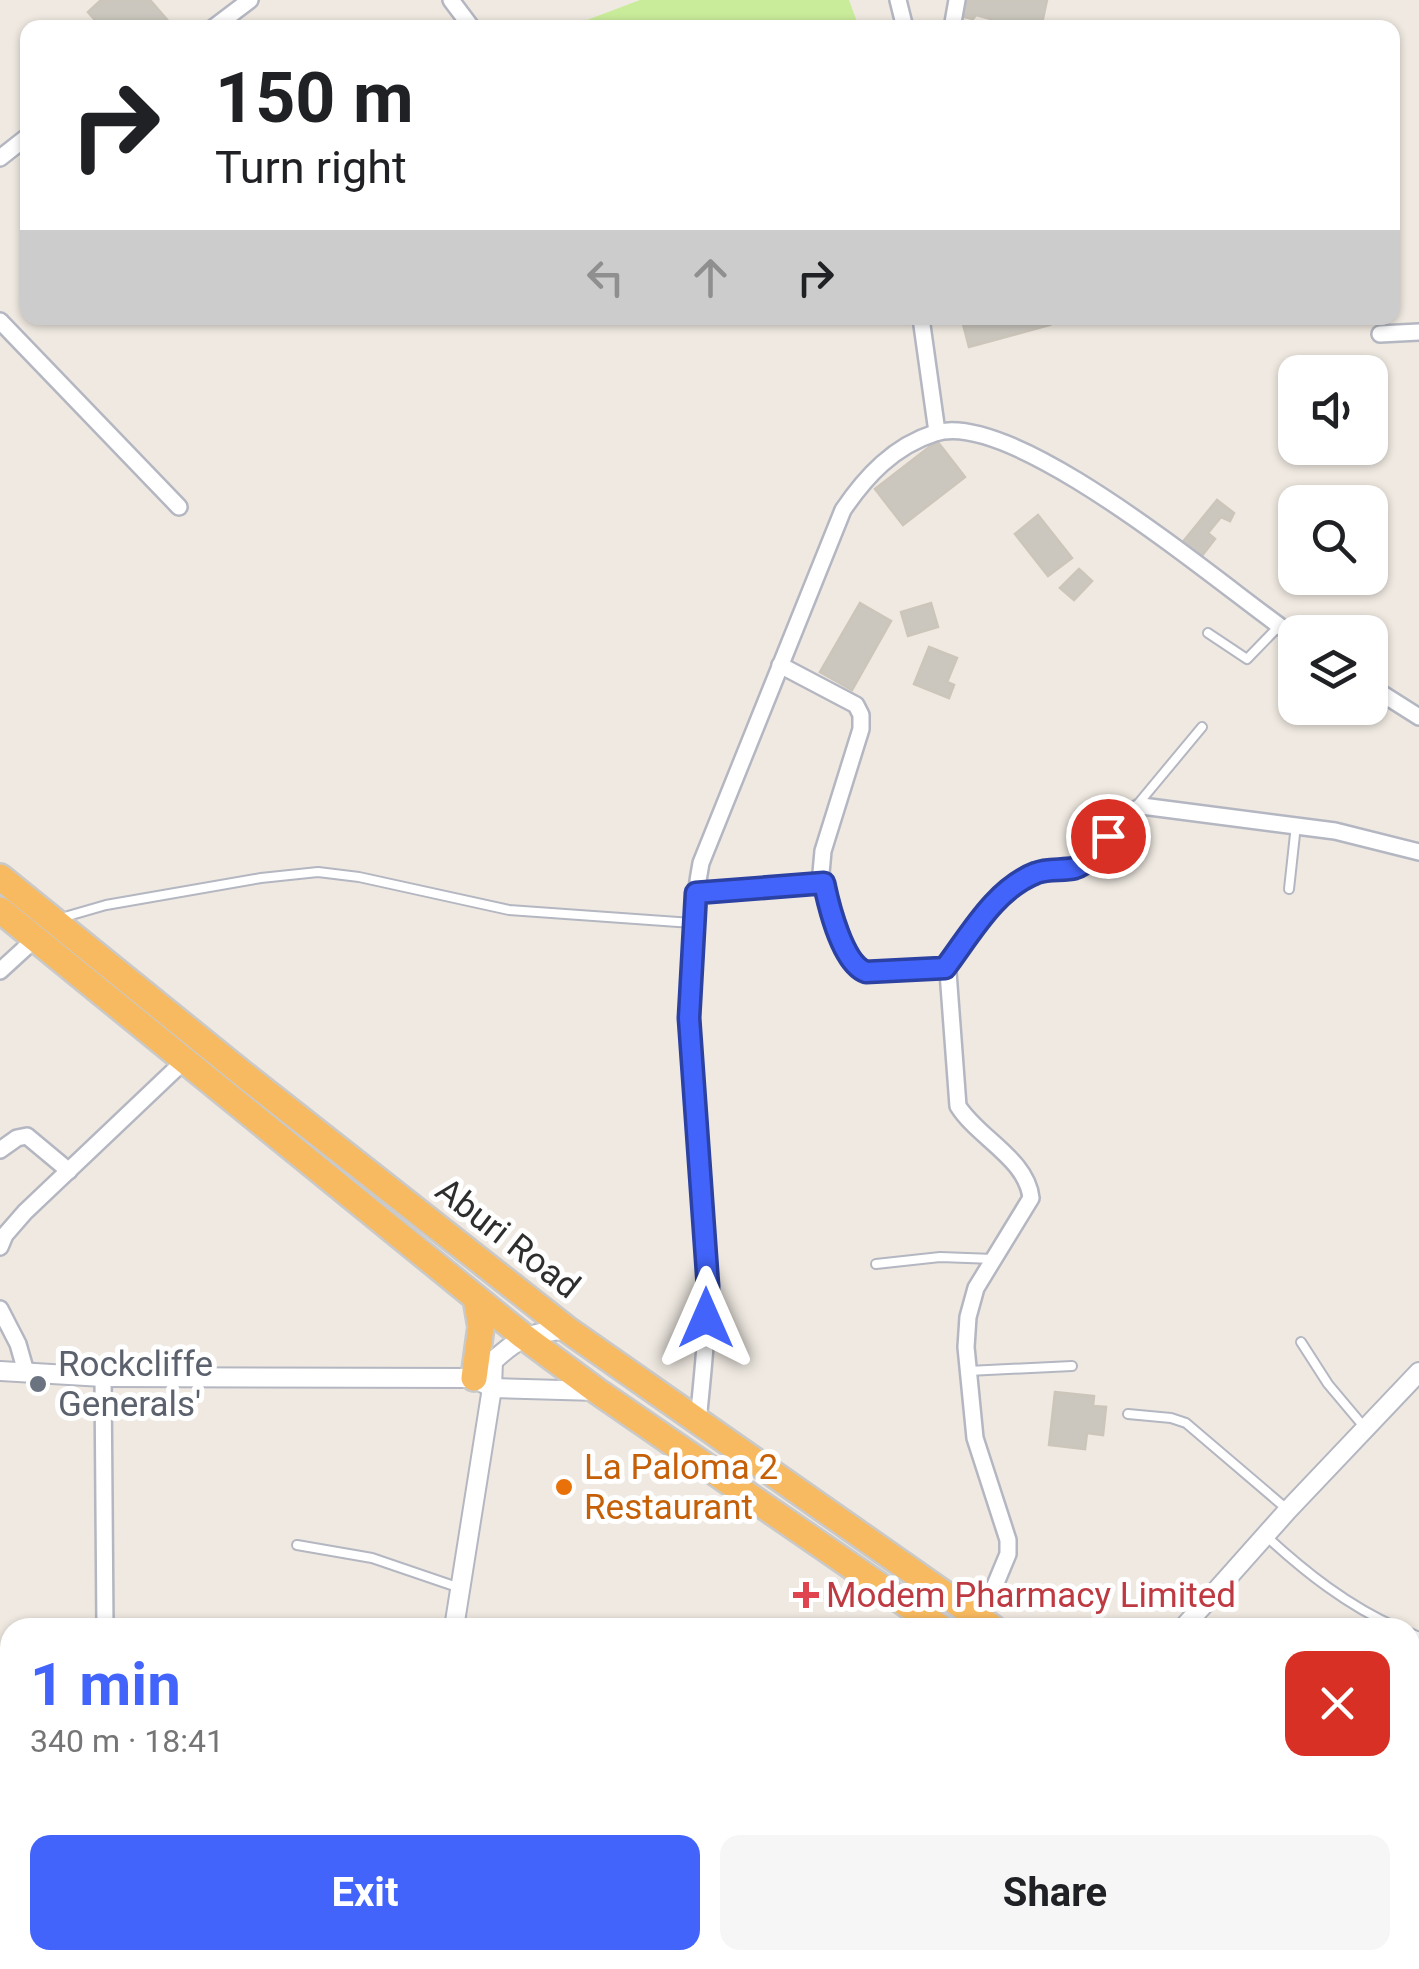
<!DOCTYPE html>
<html lang="en">
<head>
<meta charset="utf-8">
<style>
	body { margin:0; font-family:Roboto,sans-serif; background:#f6f6f6; color:#202124; height:100vh; display:flex; flex-direction:column; font-size:38px; white-space:nowrap }
	* { box-sizing:border-box; margin:0 }
	p { font-size:32px; color:#757577 }
	.icon { flex:none; width:55px; height:55px; fill:none; stroke:currentColor; stroke-width:2; stroke-linecap:round; stroke-linejoin:round }
	.map { position:relative; flex:1; overflow:hidden }
	.sheet { position:absolute; left:0px; top:1618px; width:1420px; height:352px; display:flex; flex-direction:column; background:#fff; border-radius:30px 30px 0 0; box-shadow:0 2px 8px #0004 }
	.sheet>* { flex:none }
	.top-card { position:absolute; left:20px; top:20px; width:1380px; height:305px; border-radius:20px; box-shadow:0 2px 8px #0004; background:#fff; color:#202124; overflow:hidden }
	.controls { position:absolute; left:1278px; top:355px; display:grid; gap:20px }
	.controls a { display:grid; place-items:center; width:110px; height:110px; border-radius:20px; background:#fff; box-shadow:0 2px 8px #0004; font-size:50px }
	.pin { position:absolute; display:grid; place-items:center; width:85px; height:85px; color:#fff; margin:-42px; border:5px solid #fff; border-radius:50%; box-shadow:0 2px 10px #0007 }
	.me { position:absolute; width:110px; margin:-55px; rotate:0deg; stroke-linejoin:round; filter:drop-shadow(0 0 8px #0008) }
	.turn { display:flex; align-items:center; gap:35px; height:210px; padding:0 30px; font-size:45px }
	.turn .icon { width:130px; height:130px; stroke-width:2.5 }
	.turn b { display:block; font-size:70px; line-height:85px }
	.lanes { display:flex; align-items:center; height:95px; padding:0 30px; background:#0003; justify-content:center; gap:50px; direction:ltr }
	.lanes .off { opacity:.35 }
	.round { display:grid; place-items:center; flex:none; width:105px; height:105px; border-radius:20px; background:#f6f6f6 }
	.head { display:flex; align-items:center; justify-content:space-between; height:170px; padding:0 30px }
	h1 { font-size:60px; font-weight:700; line-height:75px; color:#4264fb }
	.action { display:flex; gap:20px; margin-top:auto; padding:20px 30px }
	.action a { flex:1; height:115px; border-radius:20px; background:#4264fb; color:#fff; font-size:40px; font-weight:700; line-height:115px; text-align:center }
	.action a+a { background:#f6f6f6; color:#202124 }
	.map>svg:first-child { display:block }
</style>
</head>
<body>
<div class="map">
<svg width="1419" height="1969" viewBox="0 0 1419 1969">
	<rect width="100%" height="100%" fill="#efe9e1"/>
	<!-- pitch -->
	<path fill="#c9ec9a" d="M640,0H849L859,27H581L579,23Z"/>
	<!-- building -->
	<g fill="#cbc7bf" stroke="#cbc5ba" stroke-width="2.5">
		<path d="M101,0H150L169,22L163,28H102L88,12Z"/>
		<path d="M966,0H1047L1041,28L1020,23L1016,28H1008L990,23L991,19L976,15L973,19L961,16Z"/>
		<path d="M987,318H1048L1050,325L969,347L963,324Z"/>
		<path d="M937,441L965,477L903,525L875,489Z"/>
		<path d="M1217,500L1234,513L1230,521L1221,517L1208,533L1215,539L1201,557L1182,543Z"/>
		<path d="M1038,515L1072,558L1048,576L1015,534Z"/>
		<path d="M1079,569L1092,581L1074,600L1060,588Z"/>
		<path d="M860,603L891,621L852,690L820,672Z"/>
		<path d="M931,603L938,627L908,636L901,612Z"/>
		<path d="M929,647L957,658L947,682L954,685L949,698L914,684Z"/>
		<path d="M1055,1392L1094,1396L1093,1406L1106,1407L1103,1435L1087,1433L1085,1449L1049,1445Z"/>
	</g>
	<g fill="none" stroke-linecap="round" stroke-linejoin="round">
		<defs>
			<g id="service">
				<path d="M1208,633L1247,659L1279,626"/>
				<path d="M1138,804L1202,727"/>
				<path d="M1289,889L1296,825"/>
				<path d="M61,918L106,905L261,878L318,872L359,877L509,910L692,923"/>
				<path d="M876,1264L940,1257L994,1259"/>
				<path d="M1301,1342L1328,1384L1365,1428"/>
				<path d="M968,1371L1072,1366"/>
				<path d="M1128,1414L1171,1418L1186,1423L1288,1510"/>
				<path d="M1265,1535C1305,1572 1348,1606 1398,1628"/>
				<path d="M297,1545L372,1558L460,1588"/>
				<path d="M1410,1633L1419,1637"/>
			</g>
			<g id="minor">
				<path d="M451,0L472,28"/>
				<path d="M898,0L905,28"/>
				<path d="M213,28L250,0"/>
				<path d="M952,28L957,0"/>
				<path d="M0,158L28,136"/>
				<path d="M921,318L937,432"/>
				<path d="M0,321L179,507"/>
				<path d="M1380,334L1419,332"/>
				<path d="M780,665L856,705L861,715V729L823,851L821,873L848,956L853,965L866,972L940,967L948,972L958,1106C978,1138 1027,1159 1031,1198L976,1288L968,1317L966,1347L975,1438L1008,1540V1554L981,1619"/>
				<path d="M1370,686L1419,717"/>
				<path d="M695,893L824,883"/>
				<path d="M945,968C970,935 995,890 1035,873C1052,866 1072,873 1087,860C1107,844 1118,818 1142,806L1335,831L1419,852"/>
				<path d="M0,971L35,939"/>
				<path d="M0,1150L17,1138L27,1136L69,1171"/>
				<path d="M0,1247L5,1235L25,1212L184,1061"/>
				<path d="M0,1309L18,1344L26,1372"/>
				<path d="M103,1377L105,1628"/>
				<path d="M698,1423C702,1377 708,1331 708,1285C706,1144 675,1004 701,863L843,510C866,476 894,446 935,433C1016,408 1225,589 1295,637"/>
				<path d="M0,1945L10,1944"/>
				<path d="M226,1960L227,1969"/>
				<path d="M662,1960L684,1969"/>
				<path d="M871,1969L875,1960"/>
			</g>
			<g id="tertiary">
				<path d="M486,1368C514,1340 529,1331 568,1330"/>
				<path d="M0,1371L103,1377L474,1378L492,1388L597,1391"/>
				<path d="M454,1628L492,1388L493,1360"/>
				<path d="M1183,1628L1288,1510L1419,1372"/>
				<path d="M405,1969L406,1960"/>
			</g>
			<g id="trunk">
				<path d="M0,877L248,1078L568,1330L993,1628"/>
				<path d="M0,910L523,1336L597,1391L941,1628"/>
				<path d="M474,1378L481,1327L476,1298"/>
				<path d="M1410,1913L1419,1919"/>
				<path d="M1410,1953L1419,1959"/>
			</g>
		</defs>
		<!-- service casing -->
		<use href="#service" stroke="#b4b7c1" stroke-width="12"/>
		<!-- minor casing -->
		<use href="#minor" stroke="#b4b7c1" stroke-width="20"/>
		<!-- tertiary casing -->
		<use href="#tertiary" stroke="#b4b7c1" stroke-width="22"/>
		<!-- trunk casing -->
		<use href="#trunk" stroke="#c9c9c9" stroke-width="30"/>
		<!-- service -->
		<use href="#service" stroke="#fff" stroke-width="8"/>
		<!-- minor -->
		<use href="#minor" stroke="#fff" stroke-width="15"/>
		<!-- tertiary -->
		<use href="#tertiary" stroke="#fff" stroke-width="18"/>
		<!-- trunk -->
		<use href="#trunk" stroke="#f8ba60" stroke-width="25"/>
	</g>
	<g fill="none" stroke-linecap="round" stroke-linejoin="round">
		<defs>
			<path id="route" d="M706,1318L708,1286L689,1018L696,893L824,883C829,907 843,964 866,972L945,968C970,935 995,889 1036,873C1048,868 1063,871 1075,868C1090,863 1099,847 1108,836"/>
		</defs>
		<!-- route casing -->
		<use href="#route" stroke="#2b41a3" stroke-width="25"/>
		<!-- route -->
		<use href="#route" stroke="#4264fb" stroke-width="18"/>
	</g>
	<!-- markers -->
	<circle fill="#6b7280" stroke="#fff" stroke-width="4" cx="38" cy="1384" r="10"/>
	<circle fill="#e8710a" stroke="#fff" stroke-width="4" cx="564" cy="1487" r="10"/>
	<path fill="#e0444e" stroke="#fff" stroke-width="4" d="M801 1580h10v10h10v10h-10v10h-10v-10h-10v-10h10z"/>
	<g text-anchor="middle" stroke-width="10" stroke-linejoin="round" paint-order="stroke">
		<!-- street labels -->
		<g font-size="35" fill="#2e2e2e" stroke="#fff">
			<text transform="translate(508 1238) rotate(38)" y="12">Aburi Road</text>
		</g>
		<!-- worship labels -->
		<g font-size="35" fill="#5b616d" stroke="#fff" text-anchor="start">
			<text x="58" y="1376">Rockcliffe<tspan x="58" dy="40">Generals'</tspan></text>
		</g>
		<!-- food labels -->
		<g font-size="35" fill="#c56008" stroke="#fff" text-anchor="start">
			<text x="584" y="1479">La Paloma 2<tspan x="584" dy="40">Restaurant</tspan></text>
		</g>
		<!-- health labels -->
		<g font-size="35" fill="#be3a42" stroke="#fff" text-anchor="start">
			<text x="826" y="1607">Modem Pharmacy Limited</text>
		</g>
	</g>
</svg>
<div class="controls">
<a><svg class="icon" aria-label="sound" viewBox="0 0 24 24"><path d="M4 9h4l5-4v14l-5-4H4zM17 9q2 3 0 6"/></svg></a>
<a><svg class="icon" aria-label="search" viewBox="0 0 24 24"><circle cx="10" cy="10" r="6"/><path d="M15 15l6 6"/></svg></a>
<a><svg class="icon" aria-label="layers" viewBox="0 0 24 24"><path d="M12 4l9 5-9 5-9-5zM3 14l9 5 9-5"/></svg></a>
</div>
<div class="pin" style="left:1108px;top:836px;background:#d93025"><svg class="icon" aria-label="arrive" viewBox="0 0 24 24"><path d="M6 21V4h12l-3 4 3 4H6"/></svg></div>
<svg class="me" style="left:706px;top:1318px" viewBox="-20 -20 40 40"><path d="M0-17L14 15 0 8-14 15z" fill="#4264fb" stroke="#fff" stroke-width="4"/></svg>
<div class="top-card">
<div class="turn"><svg class="icon" aria-label="right" viewBox="0 0 24 24"><path d="M7 20v-9h11M14 6l5 5-5 5"/></svg><div><b>150 m</b>Turn right</div></div>
<div class="lanes"><svg class="icon off" aria-label="left" viewBox="0 0 24 24"><path d="M17 20v-9H6M10 6l-5 5 5 5"/></svg><svg class="icon off" aria-label="ahead" viewBox="0 0 24 24"><path d="M12 20V5M6 11l6-6 6 6"/></svg><svg class="icon" aria-label="right" viewBox="0 0 24 24"><path d="M7 20v-9h11M14 6l5 5-5 5"/></svg></div>
</div>
<section class="sheet">
<div class="head"><div><h1>1 min</h1><p>340 m · 18:41</p></div><a class="round" style="background:#d93025;color:#fff"><svg class="icon" aria-label="close" viewBox="0 0 24 24"><path d="M6 6l12 12M18 6L6 18"/></svg></a></div>
<div class="action"><a>Exit</a><a>Share</a></div>
</section>
</div>
</body>
</html>
